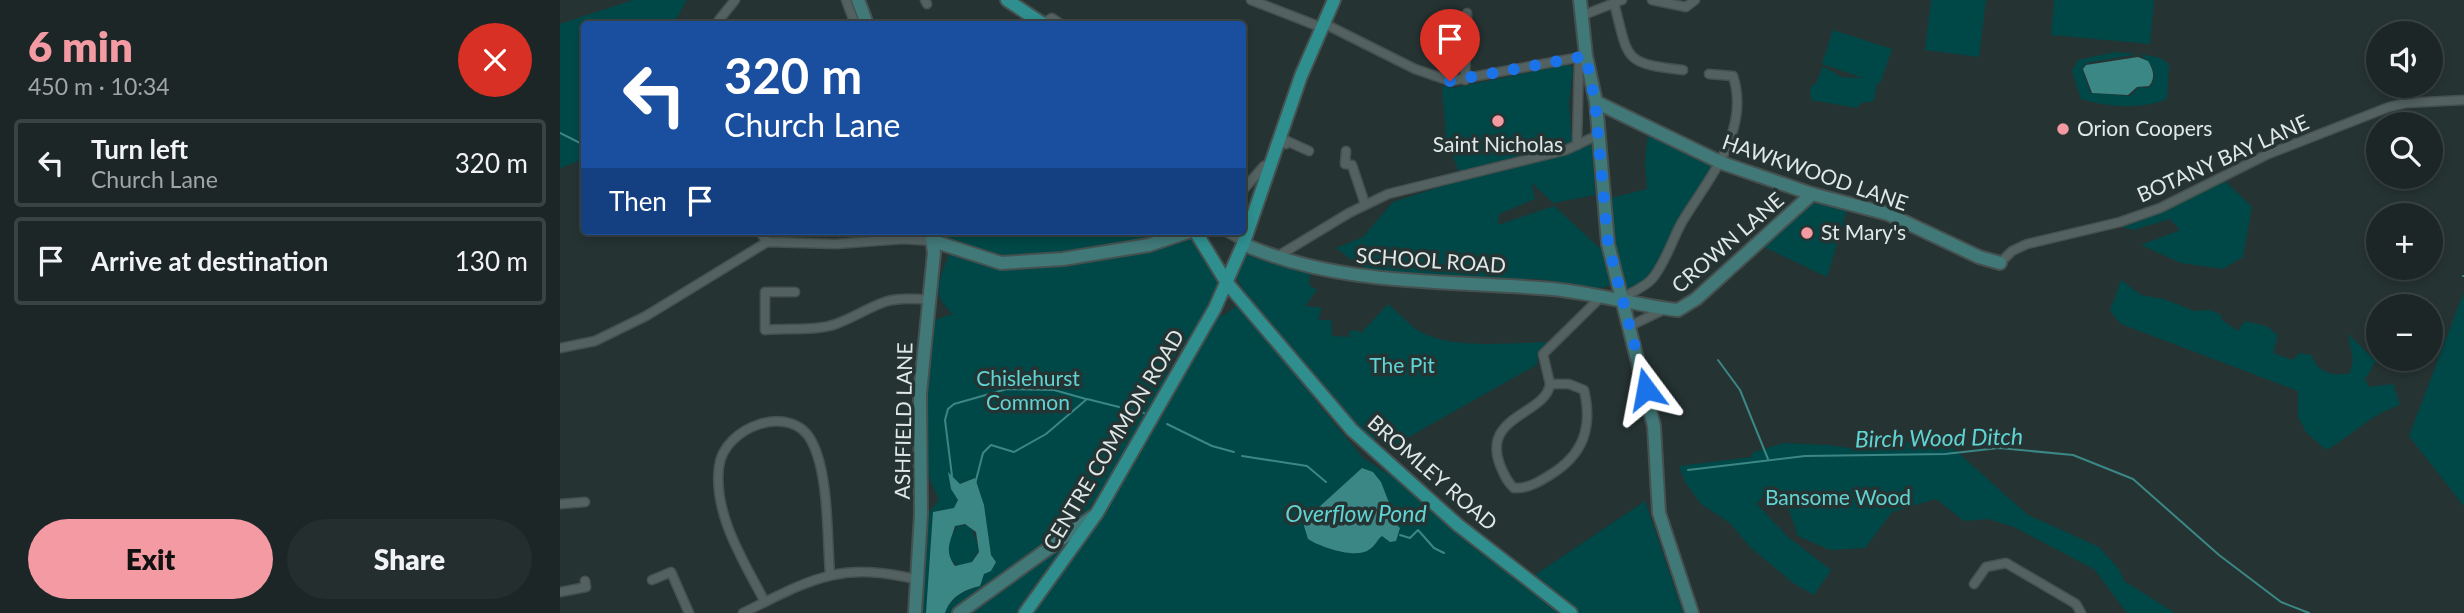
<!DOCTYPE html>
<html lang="en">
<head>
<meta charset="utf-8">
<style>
	body { margin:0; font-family:Lato,sans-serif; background:#252e2e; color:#f1f3f6; height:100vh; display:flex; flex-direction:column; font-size:26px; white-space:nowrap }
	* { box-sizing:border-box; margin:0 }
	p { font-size:23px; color:#a0a5a7 }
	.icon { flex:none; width:38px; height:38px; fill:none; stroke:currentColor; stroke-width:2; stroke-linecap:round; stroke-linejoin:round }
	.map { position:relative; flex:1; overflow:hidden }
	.details { display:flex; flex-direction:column; background:#1c2626; width:560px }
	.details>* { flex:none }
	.guide { position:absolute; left:21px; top:21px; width:665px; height:214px; border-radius:7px; box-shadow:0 4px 10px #0003,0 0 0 2px #3a4343; background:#1a4fa0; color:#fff; overflow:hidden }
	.fabs { position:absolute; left:1806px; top:21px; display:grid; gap:14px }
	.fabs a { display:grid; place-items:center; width:77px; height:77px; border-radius:50%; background:#1c2626; box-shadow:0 4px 10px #0003,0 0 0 2px #3a4343; font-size:35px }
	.pin { position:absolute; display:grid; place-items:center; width:60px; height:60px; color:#fff; margin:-72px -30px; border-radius:50% 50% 50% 0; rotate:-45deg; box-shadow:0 0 7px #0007 }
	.pin .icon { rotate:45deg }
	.me { position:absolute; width:77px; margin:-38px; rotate:347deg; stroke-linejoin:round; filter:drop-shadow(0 0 5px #0008) }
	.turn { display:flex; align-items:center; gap:24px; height:147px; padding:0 28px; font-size:32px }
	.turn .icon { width:91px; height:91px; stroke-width:2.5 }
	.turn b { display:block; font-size:49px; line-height:60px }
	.then { display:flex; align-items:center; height:66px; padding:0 28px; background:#0003; gap:14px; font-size:26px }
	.round { display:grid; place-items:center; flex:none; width:74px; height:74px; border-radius:37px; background:#252e2e }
	.headline { display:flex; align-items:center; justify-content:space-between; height:119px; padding:0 28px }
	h1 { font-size:42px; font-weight:800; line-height:52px; color:#f49aa2 }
	.primary-button { display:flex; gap:14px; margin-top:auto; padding:14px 28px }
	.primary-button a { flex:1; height:80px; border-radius:42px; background:#f49aa2; color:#111; font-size:28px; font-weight:800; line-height:80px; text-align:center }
	.primary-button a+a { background:#252e2e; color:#f1f3f6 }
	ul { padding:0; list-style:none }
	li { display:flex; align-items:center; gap:21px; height:88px; margin:0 14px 10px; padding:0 14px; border:4px solid #3a4343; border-radius:7px }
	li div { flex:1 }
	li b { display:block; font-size:26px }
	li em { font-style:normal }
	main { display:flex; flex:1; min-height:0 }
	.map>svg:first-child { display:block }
</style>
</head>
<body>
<main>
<section class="details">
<div class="headline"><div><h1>6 min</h1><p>450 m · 10:34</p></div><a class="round" style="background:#d93025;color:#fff"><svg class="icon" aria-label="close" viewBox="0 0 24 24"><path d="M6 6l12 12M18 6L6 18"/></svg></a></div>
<ul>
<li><svg class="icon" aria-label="left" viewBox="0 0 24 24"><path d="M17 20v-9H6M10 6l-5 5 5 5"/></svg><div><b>Turn left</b><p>Church Lane</p></div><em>320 m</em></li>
<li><svg class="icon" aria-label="arrive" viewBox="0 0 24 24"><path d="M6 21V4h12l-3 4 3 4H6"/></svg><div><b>Arrive at destination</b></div><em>130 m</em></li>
</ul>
<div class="primary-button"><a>Exit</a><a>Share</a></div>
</section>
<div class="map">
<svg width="1904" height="613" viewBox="0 0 1904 613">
	<rect width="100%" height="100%" fill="#263333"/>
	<!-- green -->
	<g fill="#004848">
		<path d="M73,0H127L113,24H24V159L0,168V24Z"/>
		<path d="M1371,0H1426L1419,57L1365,50Z"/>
		<path d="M1494,0H1594L1590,44L1491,35Z"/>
		<path d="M1273,30L1332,49L1320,83H1317L1314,101L1301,103L1297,108L1251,100L1250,88L1257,82L1263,66L1281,77L1303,78L1262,64Z"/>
		<path d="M1555,52L1577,54L1527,63L1522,68L1530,93L1570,96L1579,87L1588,88L1593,84C1598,67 1589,64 1581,54L1600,58L1609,64L1607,99C1582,110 1547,107 1521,99L1512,71L1518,60Z"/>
		<path d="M1006,65L1012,66L1013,70L1009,103L1012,143L899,171L886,139L882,86L893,88Z"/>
		<path d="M1088,134L1157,166L1119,221L1091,274L1065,293L1051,238L1046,199L1087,189L1085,161Z"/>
		<path d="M1028,145L1032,146L1035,195L993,203L971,182L975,199L939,214L938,225L994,206L1043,251L1050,285L1038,289L979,279H900L807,271L776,248L803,237L833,202L892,183L1009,154Z"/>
		<path d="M1665,181L1692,207L1683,257L1663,269L1621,263L1581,245L1620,230L1610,219L1573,230L1558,226L1580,221Z"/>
		<path d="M1253,203L1288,207L1267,277L1202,246L1244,208Z"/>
		<path d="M375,231H612L575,242L632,238L659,280L660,286L656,288L646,314L615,356L590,414L462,613H385C392,596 404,591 420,586L424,574L436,561L431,555C426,532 426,495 413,478L400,484L389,474L391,489L398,500L394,508L373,512L367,603L366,613H362L369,512L379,500L366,470L365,403L371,321L393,314C363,288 388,273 391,243Z"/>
		<path d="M691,252L750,273L749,285L757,290L745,306L762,308L758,320H771L772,336L791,337L788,332L796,330L801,333L828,304C836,311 844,319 852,326C882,351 949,343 986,342L977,359L978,364L831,447L820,437L813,441L791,421L689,301L677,278L686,255Z"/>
		<path d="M1561,280L1581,295L1604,299L1634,311L1650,310L1661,315L1662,320L1678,331L1685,321L1706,326L1718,335L1713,353L1732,360L1740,353L1751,355C1758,373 1773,377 1790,373L1793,360L1788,334L1816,361L1805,379L1809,387L1833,384L1840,405C1811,414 1792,436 1766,450L1746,432L1738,417V391L1561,324L1550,311Z"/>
		<path d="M1904,292V506L1849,436Z"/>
		<path d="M679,304L725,363L739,374L756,401L803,458L846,485L906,542L963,583L1085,501L1123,613H466L592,430L602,405L659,314L663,316Z"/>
		<path d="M1335,442H1386L1468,515L1539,547L1559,569L1564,581L1615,613H1567L1534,569L1454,527L1428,519L1404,521L1376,499L1332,512L1305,548L1270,550L1238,536L1226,501L1205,487L1206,492L1197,504L1228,537L1271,570L1254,595L1233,583L1190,547L1170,523L1141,504L1125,482L1119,466L1192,457V453L1223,443L1269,445L1303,450Z"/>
		<path d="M398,524L411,527L419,549L412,562L399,567L390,559L388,544Z"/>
	</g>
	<!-- water -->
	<g fill="#3b8786" fill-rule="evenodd">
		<path d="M1578,57L1588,61C1593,69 1596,78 1589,86L1577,87L1568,95L1532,93L1523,69L1526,65Z"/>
		<path d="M802,468L813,472L821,482L833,513L830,518L840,528L836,541L830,542L822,536C817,540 815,546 810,549C797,560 760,547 748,539L744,526L747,518Z"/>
		<path d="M388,472L400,484L415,478L424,505L431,555L436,562L431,571L424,574L420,586C404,590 391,596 385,613H366L373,512L394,508L398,500L391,489ZM405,524L416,532L419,552L412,562L395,566C384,551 390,543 395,526Z"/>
	</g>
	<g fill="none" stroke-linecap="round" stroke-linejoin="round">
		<!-- stream -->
		<g stroke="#3b8786" stroke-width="2">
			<path d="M0,133L24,145"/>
			<path d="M1903,276H1904"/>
			<path d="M1158,360L1180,390L1208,459"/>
			<path d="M565,409L584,413"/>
			<path d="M607,424L652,446L674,452"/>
			<path d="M682,456L747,466L766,482"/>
			<path d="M1128,470L1245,456L1385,454L1439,448L1513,455L1573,479L1659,555L1721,602L1749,613"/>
			<path d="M392,476L385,420L388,409L394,404L447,389L494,390L526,399"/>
			<path d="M415,484L423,453L431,445L454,452L486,434L527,399L559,407"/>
			<path d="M840,535L850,538L858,530L874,548L884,553"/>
		</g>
		<defs>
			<g id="street">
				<path d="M286,0L295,24"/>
				<path d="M365,0L367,4"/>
				<path d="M691,0L763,28"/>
				<path d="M1092,0L1126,7L1135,0"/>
				<path d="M1054,3C1069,60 1062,63 1123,70"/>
				<path d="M1021,16L1062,0"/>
				<path d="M159,20L175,0"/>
				<path d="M482,24L492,18L501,24"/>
				<path d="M765,24L855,69L890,81L1026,56"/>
				<path d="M905,80L907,13"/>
				<path d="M717,141L726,144L727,141L749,151"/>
				<path d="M1017,145L1019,58"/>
				<path d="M786,151L785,164L792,165L805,204"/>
				<path d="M682,191L704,166L711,163"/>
				<path d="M200,231L207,242"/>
				<path d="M665,231L684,242"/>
				<path d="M718,256L789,213L828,194L1006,150L1038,135"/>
				<path d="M1440,263L1452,251L1467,244L1560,222L1600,208L1706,155L1829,107L1846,103L1904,100"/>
				<path d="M235,292H205V330C227,328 257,331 276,324C318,308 318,294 370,300"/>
				<path d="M1061,299C1070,293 1085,287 1092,279C1105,264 1112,240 1122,222C1148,179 1191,131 1173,76L1149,74"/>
				<path d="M1070,326L1105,309"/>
				<path d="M0,348L35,341L86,316L207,242L276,244L343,239L373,241"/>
				<path d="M990,384C986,415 921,415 940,465C944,474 946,481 954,488C967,489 979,482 990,475C1023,455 1033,428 1024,390L1009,384H990L983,354L1042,296"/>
				<path d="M0,504L25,502"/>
				<path d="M92,580L111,572L129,613"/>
				<path d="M1414,584L1426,567L1446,563L1516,604L1521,613"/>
				<path d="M0,592L26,587L25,581"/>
				<path d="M205,602C184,562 153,514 159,467C163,427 232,401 252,442C269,475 267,537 270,574"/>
				<path d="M183,613C253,578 280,561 359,580"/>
			</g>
			<g id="secondary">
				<path d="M298,0L307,24"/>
				<path d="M1020,0L1026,56L1036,102L1048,244L1094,426L1099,513L1132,613"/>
				<path d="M1036,102L1162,163L1252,194L1328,214L1419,257L1440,263"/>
				<path d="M373,241L441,263L503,259L589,245L631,231"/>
				<path d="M683,244C780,287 888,280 992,289C1034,293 1075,305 1118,310L1136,299L1252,194"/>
				<path d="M355,613L361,514L360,394L374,253L371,231"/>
				<path d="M399,613L535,515"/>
			</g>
			<g id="primary">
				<path d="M447,0L483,24"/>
				<path d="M635,231L667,283L792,430L898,525L1011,613"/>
				<path d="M465,613L537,513L655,308L684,242L741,76L774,0"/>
			</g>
		</defs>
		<!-- street casing -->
		<use href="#street" stroke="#45504f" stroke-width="11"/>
		<!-- secondary casing -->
		<use href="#secondary" stroke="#45504f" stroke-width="16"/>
		<!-- primary casing -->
		<use href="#primary" stroke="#45504f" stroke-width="16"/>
		<!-- street -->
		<use href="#street" stroke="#536161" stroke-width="8"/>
		<!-- secondary -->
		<use href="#secondary" stroke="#417878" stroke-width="12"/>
		<!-- primary -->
		<use href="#primary" stroke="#2e8f8e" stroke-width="12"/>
	</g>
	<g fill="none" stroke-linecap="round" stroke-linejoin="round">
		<!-- route -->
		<path stroke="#1a73e8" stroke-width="12" stroke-dasharray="0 21.6" d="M890,81L1026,56L1035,102L1048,244L1086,389"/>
	</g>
	<!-- markers -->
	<g fill="#f49aa2" stroke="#263333" stroke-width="2.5">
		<circle cx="938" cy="121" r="7"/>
		<circle cx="1503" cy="129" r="7"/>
		<circle cx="1247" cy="233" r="7"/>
	</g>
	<g text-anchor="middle" stroke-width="7" stroke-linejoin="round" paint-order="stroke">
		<!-- poi labels -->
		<g font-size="21" fill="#dfe7e7" stroke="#263333" text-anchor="start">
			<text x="1517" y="136">Orion Coopers</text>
			<text x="938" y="152" text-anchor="middle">Saint Nicholas</text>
			<text x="1261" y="240">St Mary's</text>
		</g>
		<!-- street labels -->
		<g font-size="21" fill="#dfe7e7" stroke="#263333">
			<text transform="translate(1663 159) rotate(-24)" y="7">BOTANY BAY LANE</text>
			<text transform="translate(1255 173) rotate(19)" y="7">HAWKWOOD LANE</text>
			<text transform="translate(1168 243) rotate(-41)" y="7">CROWN LANE</text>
			<text transform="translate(871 261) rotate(4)" y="7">SCHOOL ROAD</text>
			<text transform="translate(344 421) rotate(-89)" y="7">ASHFIELD LANE</text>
			<text transform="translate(554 440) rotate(-59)" y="7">CENTRE COMMON ROAD</text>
			<text transform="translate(872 473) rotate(41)" y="7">BROMLEY ROAD</text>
		</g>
		<!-- park labels -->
		<g font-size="21" fill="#60d4d3" stroke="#263333">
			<text x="842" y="373">The Pit</text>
			<text x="468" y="386">Chislehurst<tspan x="468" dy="24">Common</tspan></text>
			<text x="1278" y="505">Bansome Wood</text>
		</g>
		<!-- water labels -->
		<g font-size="23" font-style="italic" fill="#5fd4d2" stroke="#263333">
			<text transform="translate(1379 438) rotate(-1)" y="8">Birch Wood Ditch</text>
			<text x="796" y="522">Overflow Pond</text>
		</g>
	</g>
</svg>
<div class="fabs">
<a><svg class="icon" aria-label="sound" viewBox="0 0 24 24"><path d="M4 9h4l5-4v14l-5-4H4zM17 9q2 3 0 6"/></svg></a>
<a><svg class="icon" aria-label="search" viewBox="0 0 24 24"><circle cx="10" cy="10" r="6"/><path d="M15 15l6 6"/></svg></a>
<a>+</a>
<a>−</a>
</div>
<div class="pin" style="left:890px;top:81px;background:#d93025"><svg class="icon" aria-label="arrive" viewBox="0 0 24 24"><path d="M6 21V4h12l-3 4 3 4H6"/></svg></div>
<svg class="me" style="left:1086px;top:389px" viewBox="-20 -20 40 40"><path d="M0-17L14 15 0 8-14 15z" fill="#1a73e8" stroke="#fff" stroke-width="4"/></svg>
<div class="guide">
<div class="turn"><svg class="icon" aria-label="left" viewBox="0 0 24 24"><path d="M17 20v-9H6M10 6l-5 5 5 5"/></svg><div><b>320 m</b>Church Lane</div></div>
<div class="then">Then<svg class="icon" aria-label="arrive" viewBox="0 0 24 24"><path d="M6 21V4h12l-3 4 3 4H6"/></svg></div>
</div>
</div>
</main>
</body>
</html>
